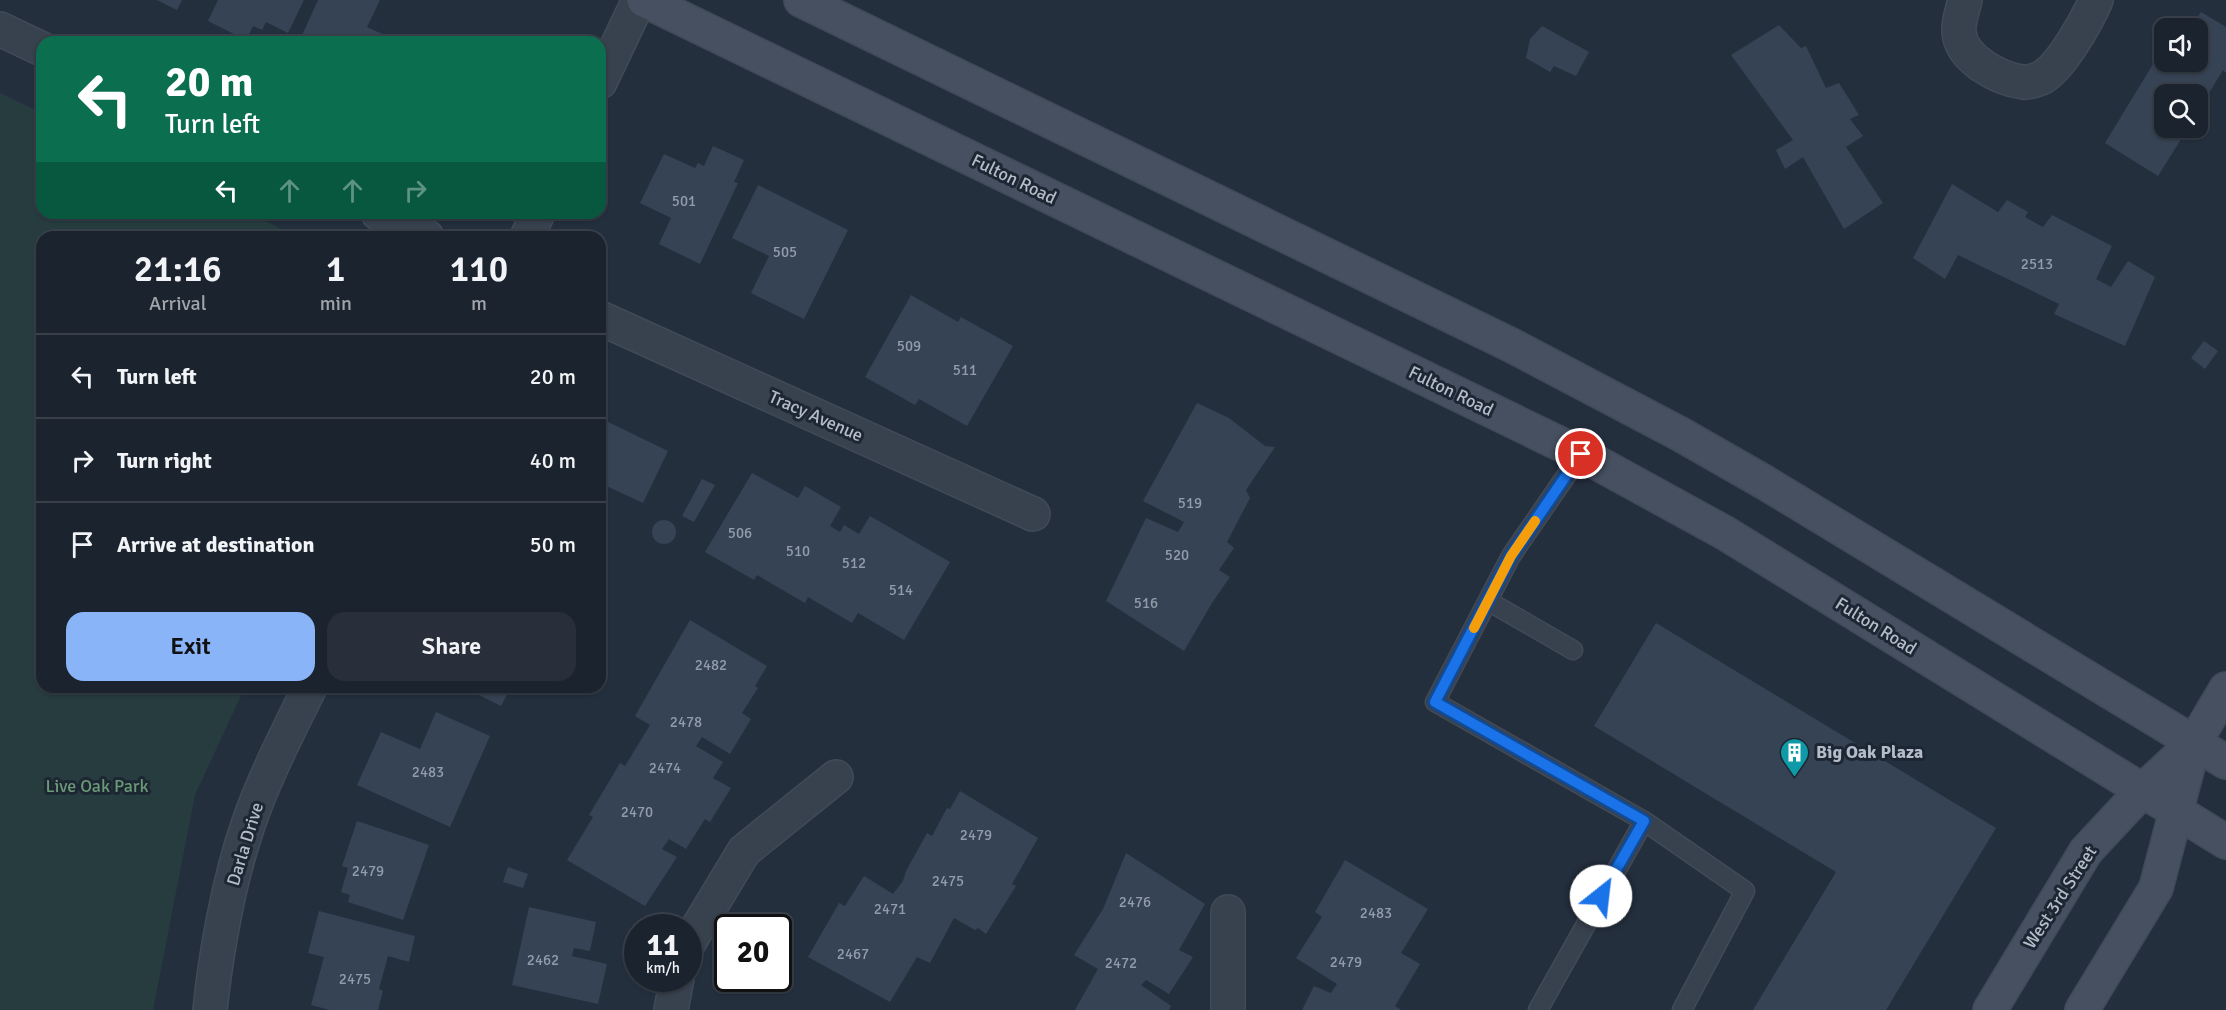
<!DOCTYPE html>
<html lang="en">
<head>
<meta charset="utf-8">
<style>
	body { margin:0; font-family:Signika,sans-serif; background:#282f3a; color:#f1f3f6; height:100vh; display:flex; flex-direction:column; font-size:22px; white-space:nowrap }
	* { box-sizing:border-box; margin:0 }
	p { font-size:20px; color:#a0a4aa }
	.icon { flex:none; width:33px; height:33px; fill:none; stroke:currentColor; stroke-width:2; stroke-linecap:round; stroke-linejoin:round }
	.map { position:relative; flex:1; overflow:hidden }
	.details { position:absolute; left:36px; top:231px; width:570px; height:462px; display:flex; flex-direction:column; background:#1b232e; border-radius:18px; box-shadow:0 2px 4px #0004,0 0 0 2px #39404a }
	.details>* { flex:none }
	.top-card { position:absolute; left:36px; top:36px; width:570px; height:183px; border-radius:18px; box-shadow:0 2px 4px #0004,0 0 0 2px #39404a; background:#0b6e4f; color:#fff; overflow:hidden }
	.controls { position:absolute; left:2154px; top:18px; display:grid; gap:12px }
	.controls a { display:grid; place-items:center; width:54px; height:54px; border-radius:12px; background:#1b232e; box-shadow:0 2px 4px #0004,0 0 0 2px #39404a; font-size:30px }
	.speed { position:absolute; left:624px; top:914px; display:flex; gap:12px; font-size:30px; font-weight:700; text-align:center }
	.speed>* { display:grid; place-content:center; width:78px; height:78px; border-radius:50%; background:#1b232e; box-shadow:0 2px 4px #0004,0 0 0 2px #39404a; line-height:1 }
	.speed small { font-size:15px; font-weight:400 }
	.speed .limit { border:3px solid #111; border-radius:9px; background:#fff; color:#111 }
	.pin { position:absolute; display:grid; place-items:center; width:51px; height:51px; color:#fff; margin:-26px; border:3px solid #fff; border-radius:50%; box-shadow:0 2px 6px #0007 }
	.me { position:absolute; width:66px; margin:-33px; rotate:29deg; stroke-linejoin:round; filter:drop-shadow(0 0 4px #0008) }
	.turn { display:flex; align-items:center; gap:21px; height:126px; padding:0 30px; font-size:27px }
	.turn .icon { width:78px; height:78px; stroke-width:2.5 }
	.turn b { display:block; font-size:42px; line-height:51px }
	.lanes { display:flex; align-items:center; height:57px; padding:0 30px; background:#0003; justify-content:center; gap:30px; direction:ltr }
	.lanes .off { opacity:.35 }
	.eta { display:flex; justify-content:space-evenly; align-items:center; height:102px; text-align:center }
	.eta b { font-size:36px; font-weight:600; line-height:42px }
	.button { display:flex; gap:12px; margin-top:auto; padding:12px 30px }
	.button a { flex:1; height:69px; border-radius:18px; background:#8ab4f8; color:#111; font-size:24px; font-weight:600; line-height:69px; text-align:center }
	.button a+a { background:#282f3a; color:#f1f3f6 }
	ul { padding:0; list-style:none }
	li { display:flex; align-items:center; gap:18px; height:84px; padding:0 30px; border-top:2px solid #39404a }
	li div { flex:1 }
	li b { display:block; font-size:22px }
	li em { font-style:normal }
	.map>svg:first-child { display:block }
</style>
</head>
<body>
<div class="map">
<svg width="2226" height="1010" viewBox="0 0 2226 1010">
	<rect width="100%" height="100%" fill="#242f3e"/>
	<!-- green -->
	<path fill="#263c3f" d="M0,93L42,113V213H249L298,237H42V687H245L195,795L153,1010H0Z"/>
	<!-- building -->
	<g fill="#364354">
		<path d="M157,0H182L177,10Z"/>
		<path d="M218,0H304L288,33L266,22L262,30L253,26L246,40L208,21Z"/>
		<path d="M318,0H380L367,27L393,39L391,42H299Z"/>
		<path d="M2201,12L2226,27V73L2223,70L2198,111V94H2164V128H2188L2158,176L2105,143L2164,46V62H2198V28H2191Z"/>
		<path d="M1779,25L1801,48L1806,46L1826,88L1839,83L1859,115L1850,119L1863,136L1846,147L1883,203L1844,229L1803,157L1785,169L1776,150L1793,140L1731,55Z"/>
		<path d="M1542,26L1589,52L1576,76L1554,66L1550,72L1526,58L1530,39Z"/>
		<path d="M454,35L467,42H451Z"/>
		<path d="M713,146L744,160L734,182L738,183L700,264L659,244L671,218L640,203L664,154L695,168L698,163L704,166Z"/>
		<path d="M1952,184L1998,212L2007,200L2028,212L2025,217L2043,227L2052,215L2112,246L2096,279L2111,287L2128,261L2155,277L2125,346L2054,314L2059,304L1958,255L1945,279L1913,258Z"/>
		<path d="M758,185L848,230L804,319L751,293L769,256L732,238Z"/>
		<path d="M911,295L958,322L961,317L1013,346L967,426L919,399L915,405L865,377Z"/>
		<path d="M2204,341L2218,351L2205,369L2191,358Z"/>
		<path d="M1197,403L1229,418L1265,446L1275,447L1246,490L1250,498L1227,542L1234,548L1219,570L1230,577L1212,603L1184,651L1106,601L1146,518L1178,532L1184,522L1143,501Z"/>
		<path d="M600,418L668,451L643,503L600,483Z"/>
		<path d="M752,473L798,498L805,486L841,507L830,526L840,532L844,525L859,534L870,516L950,562L904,640L858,613L852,623L808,597L805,603L757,575L754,580L705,552Z"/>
		<path d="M702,479L715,485L694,522L682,516Z"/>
		<circle cx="664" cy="532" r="12"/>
		<path d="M690,620L767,666L755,686L758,688L742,713L751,719L730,754L702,737L696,746L723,762L713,778L731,788L710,822L705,819L686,849L669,839L662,849L677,857L645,906L567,860L593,817L589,815L620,763L625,766L650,725L635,716Z"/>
		<path d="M1656,623L1996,828L1886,1010H1753L1836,872L1594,726Z"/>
		<path d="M463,687H511L501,706Z"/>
		<path d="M436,712L490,736L450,827L357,785L381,732L420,749Z"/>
		<path d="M960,791L1038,838L1012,884L1016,886L986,934L978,928L975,930L954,918L930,963L917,957L890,1002L808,957L839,903L845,906L864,876L893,894L903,881L906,871L927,833L932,836L947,808L950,809Z"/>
		<path d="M357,821L429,845L403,920L348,902L350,895L341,892L348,868L342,866Z"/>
		<path d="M1126,853L1205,904L1179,950L1193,957L1169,994L1146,980L1141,985L1171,1006L1169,1010H1075L1098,969L1074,955L1103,909Z"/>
		<path d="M1345,860L1428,909L1401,953L1420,964L1395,1006L1401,1010H1302L1314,986L1331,993L1337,984L1296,958L1322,917L1315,912Z"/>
		<path d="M508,867L528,874L523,888L503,882Z"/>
		<path d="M529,907L596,922L590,951L574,948L572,956L607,964L598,1004L512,985Z"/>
		<path d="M319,911L415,936L409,962L388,956L379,989L383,991L378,1010H330L311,1005L324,957L308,953Z"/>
	</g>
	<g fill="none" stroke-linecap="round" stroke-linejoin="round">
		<defs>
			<g id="lane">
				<path d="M1581,454L1511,556L1435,702L1644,821"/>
				<path d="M1488,601L1573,650"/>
				<path d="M1538,1010L1644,821L1745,891L1682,1010"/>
			</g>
			<g id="street">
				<path d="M1965,0C1963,9 1958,22 1959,32C1961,59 1999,79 2023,82C2028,83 2036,80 2041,78C2061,68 2087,20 2096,0"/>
				<path d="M0,29L42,49"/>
				<path d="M600,82L639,0"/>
				<path d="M378,213L427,237"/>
				<path d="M527,237L538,213"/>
				<path d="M600,318L1033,514"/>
				<path d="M1228,912V1010"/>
				<path d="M688,944L744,851L836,777"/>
				<path d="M210,1010C216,952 229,880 248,825C264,778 288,732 310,687"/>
				<path d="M671,1010L677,978"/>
			</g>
			<g id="secondary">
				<path d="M644,0L1581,454L1725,533L2226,842"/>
				<path d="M801,0L1513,346L1680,434L1764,482L2226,762"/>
				<path d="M1990,1010L2086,851L2142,791L2194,743"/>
				<path d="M2082,1010L2156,888L2194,743L2226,689"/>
			</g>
		</defs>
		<!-- lane casing -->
		<use href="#lane" stroke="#414a57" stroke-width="21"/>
		<!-- street casing -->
		<use href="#street" stroke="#414a57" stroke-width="36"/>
		<!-- secondary casing -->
		<use href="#secondary" stroke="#414a57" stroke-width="36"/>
		<!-- lane -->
		<use href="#lane" stroke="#38414e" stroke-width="18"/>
		<!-- street -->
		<use href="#street" stroke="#38414e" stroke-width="33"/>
		<!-- secondary -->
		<use href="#secondary" stroke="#465061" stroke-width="33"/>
	</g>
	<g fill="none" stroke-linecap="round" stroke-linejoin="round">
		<defs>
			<path id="route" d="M1581,454L1511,556L1435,702L1644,821L1601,896"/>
		</defs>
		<!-- route casing -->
		<use href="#route" stroke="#114b97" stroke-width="15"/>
		<!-- route -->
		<use href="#route" stroke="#1a73e8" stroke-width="10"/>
		<!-- slow -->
		<path stroke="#f59e0b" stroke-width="10" d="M1474,628L1511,556L1535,521"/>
	</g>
	<!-- icons -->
	<defs>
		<symbol id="building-pin" viewBox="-11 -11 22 30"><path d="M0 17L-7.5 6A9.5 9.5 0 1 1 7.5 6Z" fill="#0f9aa8" stroke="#1d2633"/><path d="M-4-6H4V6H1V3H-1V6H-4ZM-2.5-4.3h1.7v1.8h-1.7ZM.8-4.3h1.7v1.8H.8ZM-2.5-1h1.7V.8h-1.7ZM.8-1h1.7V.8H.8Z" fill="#fff"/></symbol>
	</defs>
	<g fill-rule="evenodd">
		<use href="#building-pin" x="1778" y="736" width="33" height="45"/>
	</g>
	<g text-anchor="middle" stroke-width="6" stroke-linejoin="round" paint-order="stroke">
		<!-- number labels -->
		<g font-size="15" fill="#929caa">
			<text x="684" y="206">501</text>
			<text x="785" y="257">505</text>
			<text x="2037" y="269">2513</text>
			<text x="909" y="351">509</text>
			<text x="965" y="375">511</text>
			<text x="1190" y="508">519</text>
			<text x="740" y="538">506</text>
			<text x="798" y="556">510</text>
			<text x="1177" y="560">520</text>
			<text x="854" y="568">512</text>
			<text x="901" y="595">514</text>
			<text x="1146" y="608">516</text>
			<text x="711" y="670">2482</text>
			<text x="686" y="727">2478</text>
			<text x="665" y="773">2474</text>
			<text x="428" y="777">2483</text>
			<text x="637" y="817">2470</text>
			<text x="976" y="840">2479</text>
			<text x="368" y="876">2479</text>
			<text x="948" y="886">2475</text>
			<text x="1135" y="907">2476</text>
			<text x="890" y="914">2471</text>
			<text x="1376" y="918">2483</text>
			<text x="853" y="959">2467</text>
			<text x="543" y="965">2462</text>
			<text x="1346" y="967">2479</text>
			<text x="1121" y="968">2472</text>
			<text x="355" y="984">2475</text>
		</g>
		<!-- street labels -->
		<g font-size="18" fill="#b4bcc9" stroke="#1d2633">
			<text transform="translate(1014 179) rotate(26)" y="6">Fulton Road</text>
			<text transform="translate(1451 391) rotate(26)" y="6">Fulton Road</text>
			<text transform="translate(816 416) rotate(24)" y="6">Tracy Avenue</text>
			<text transform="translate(1876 626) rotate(32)" y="6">Fulton Road</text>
			<text transform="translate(245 844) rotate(-73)" y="6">Darla Drive</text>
			<text transform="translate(2060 897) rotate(-57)" y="6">West 3rd Street</text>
		</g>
		<!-- poi labels -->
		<g font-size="18" font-weight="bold" fill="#b4bcc9" stroke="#1d2633" text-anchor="start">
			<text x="1816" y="758">Big Oak Plaza</text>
		</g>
		<!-- park labels -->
		<g font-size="18" fill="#6b9a76" stroke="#1d2633">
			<text x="97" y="792">Live Oak Park</text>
		</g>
	</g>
</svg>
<div class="controls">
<a><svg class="icon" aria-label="sound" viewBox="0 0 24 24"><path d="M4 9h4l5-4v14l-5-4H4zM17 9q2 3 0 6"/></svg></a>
<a><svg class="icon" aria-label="search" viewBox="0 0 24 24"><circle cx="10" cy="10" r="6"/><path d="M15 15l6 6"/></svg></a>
</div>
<div class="speed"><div>11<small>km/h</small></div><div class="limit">20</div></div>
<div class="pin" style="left:1581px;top:454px;background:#d93025"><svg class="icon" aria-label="arrive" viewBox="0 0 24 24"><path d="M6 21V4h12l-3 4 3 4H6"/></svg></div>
<svg class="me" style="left:1601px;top:896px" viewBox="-20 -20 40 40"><circle r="19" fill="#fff"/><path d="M0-13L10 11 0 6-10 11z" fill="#1a73e8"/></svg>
<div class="top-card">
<div class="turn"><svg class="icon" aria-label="left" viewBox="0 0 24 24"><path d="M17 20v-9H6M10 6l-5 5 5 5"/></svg><div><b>20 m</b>Turn left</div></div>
<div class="lanes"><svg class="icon" aria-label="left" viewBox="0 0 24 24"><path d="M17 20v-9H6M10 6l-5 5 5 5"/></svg><svg class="icon off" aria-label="ahead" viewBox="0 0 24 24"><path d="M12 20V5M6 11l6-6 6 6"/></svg><svg class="icon off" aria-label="ahead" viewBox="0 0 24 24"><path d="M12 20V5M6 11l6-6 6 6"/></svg><svg class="icon off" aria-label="right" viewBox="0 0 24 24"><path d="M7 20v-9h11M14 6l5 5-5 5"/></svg></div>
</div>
<section class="details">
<div class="eta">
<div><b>21:16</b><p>Arrival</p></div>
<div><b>1</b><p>min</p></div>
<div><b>110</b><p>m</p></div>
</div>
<ul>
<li><svg class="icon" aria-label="left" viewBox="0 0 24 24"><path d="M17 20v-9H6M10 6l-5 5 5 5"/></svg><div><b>Turn left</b></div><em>20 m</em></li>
<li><svg class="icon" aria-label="right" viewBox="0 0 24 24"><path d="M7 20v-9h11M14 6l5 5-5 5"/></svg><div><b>Turn right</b></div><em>40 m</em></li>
<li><svg class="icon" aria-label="arrive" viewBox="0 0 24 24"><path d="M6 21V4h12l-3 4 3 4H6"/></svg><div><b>Arrive at destination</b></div><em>50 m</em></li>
</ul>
<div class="button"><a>Exit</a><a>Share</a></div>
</section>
</div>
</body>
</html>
